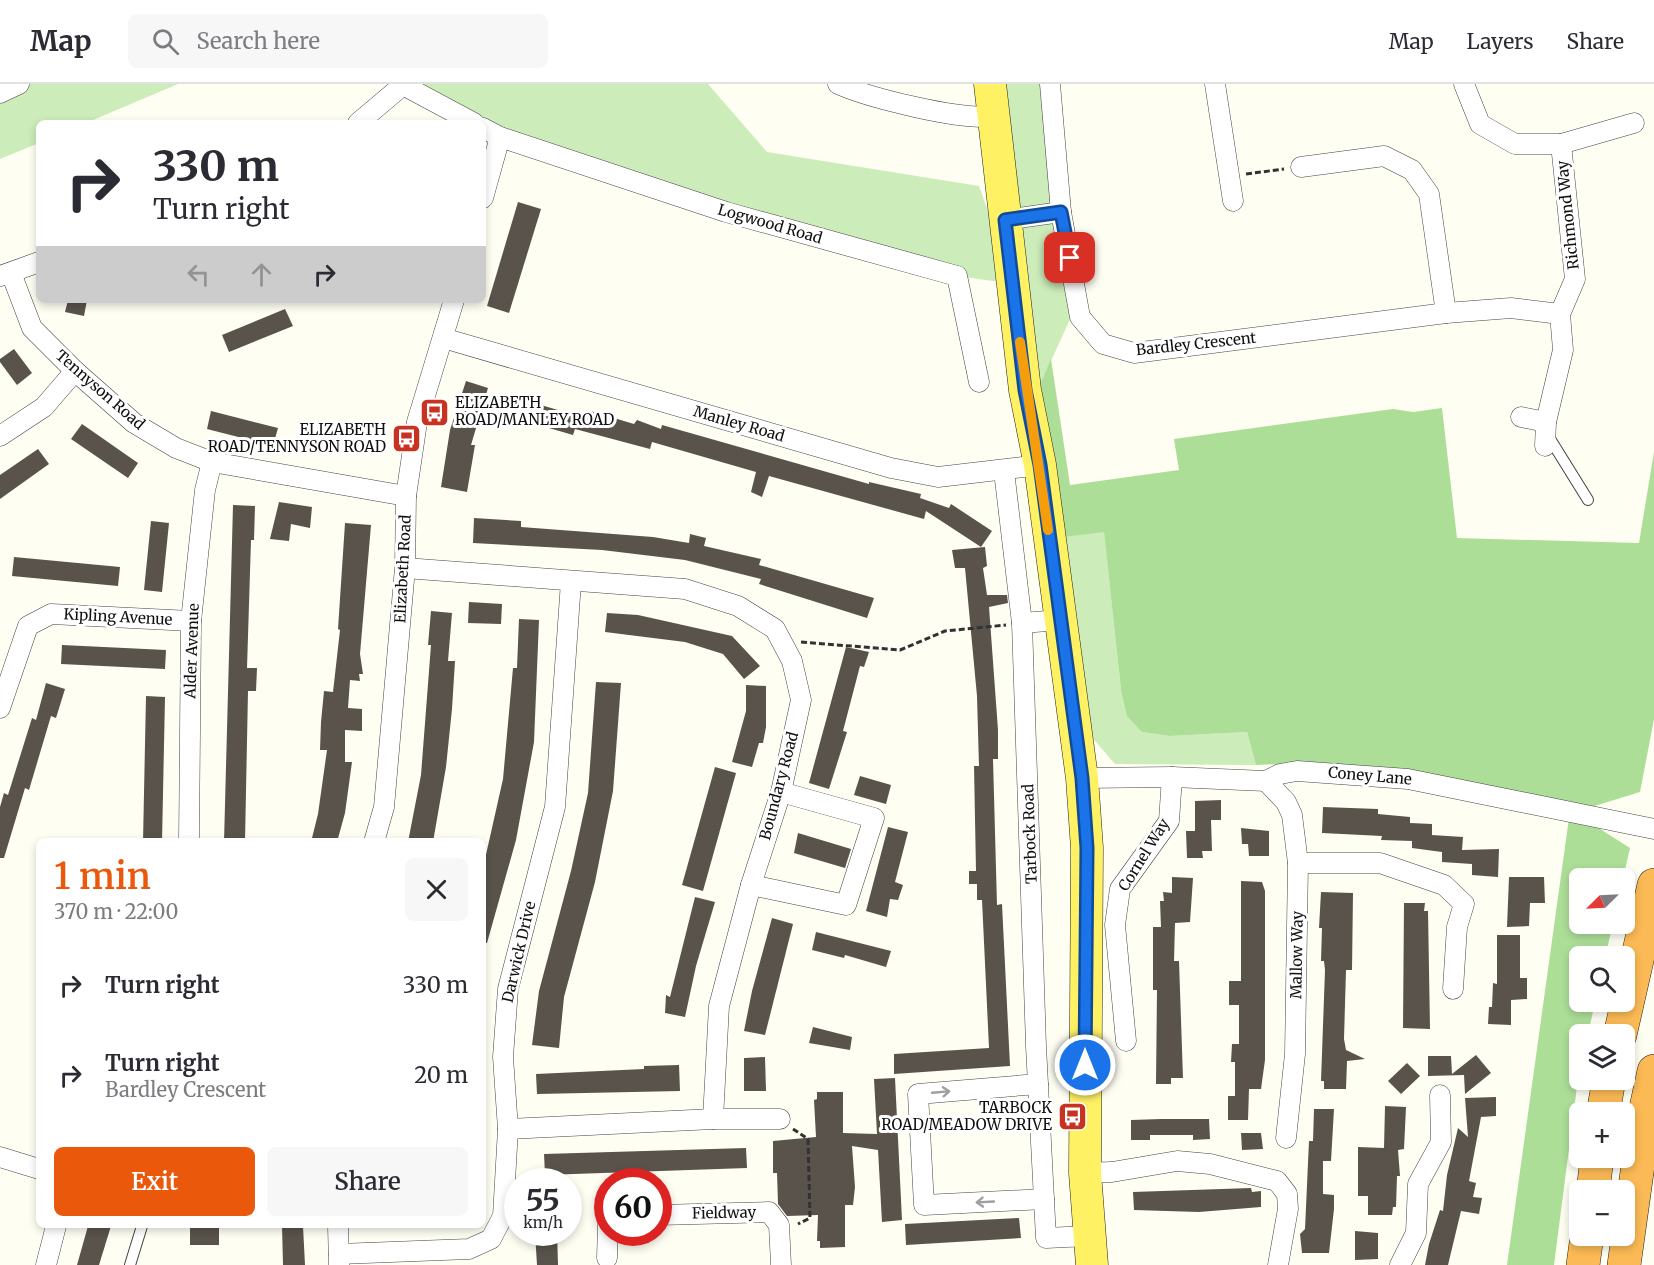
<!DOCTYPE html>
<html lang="en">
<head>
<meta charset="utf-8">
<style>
	body { margin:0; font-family:Merriweather,serif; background:#f7f7f7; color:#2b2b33; height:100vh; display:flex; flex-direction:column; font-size:22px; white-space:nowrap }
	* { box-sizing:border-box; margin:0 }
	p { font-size:20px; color:#7c7c81 }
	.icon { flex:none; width:33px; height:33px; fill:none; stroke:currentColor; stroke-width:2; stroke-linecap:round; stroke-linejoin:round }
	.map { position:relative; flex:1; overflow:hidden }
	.sheet { position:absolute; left:36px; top:754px; width:450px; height:390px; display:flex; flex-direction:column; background:#fff; border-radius:9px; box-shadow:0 3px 9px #0003 }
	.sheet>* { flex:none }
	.hud { position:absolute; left:36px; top:36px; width:450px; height:183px; border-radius:9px; box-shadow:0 3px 9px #0003; background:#fff; color:#2b2b33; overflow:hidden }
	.needle { width:39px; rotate:246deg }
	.tools { position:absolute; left:1569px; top:784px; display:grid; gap:12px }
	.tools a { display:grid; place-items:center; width:66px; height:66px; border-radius:9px; background:#fff; box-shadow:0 3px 9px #0003; font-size:30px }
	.speed { position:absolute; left:504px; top:1084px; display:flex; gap:12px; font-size:30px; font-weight:700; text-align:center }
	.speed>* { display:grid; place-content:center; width:78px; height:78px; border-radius:50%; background:#fff; box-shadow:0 3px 9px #0003; line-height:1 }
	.speed small { font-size:15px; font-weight:400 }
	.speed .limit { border:9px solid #d22; background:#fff; color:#111 }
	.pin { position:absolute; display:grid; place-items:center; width:51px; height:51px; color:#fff; margin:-26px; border-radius:12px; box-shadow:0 3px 9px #0006 }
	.me { position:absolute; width:66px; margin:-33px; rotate:0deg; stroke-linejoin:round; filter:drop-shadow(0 0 4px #0008) }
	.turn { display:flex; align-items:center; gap:21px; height:126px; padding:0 18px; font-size:27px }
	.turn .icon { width:78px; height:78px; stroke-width:2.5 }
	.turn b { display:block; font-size:42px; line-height:51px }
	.lanes { display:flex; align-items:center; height:57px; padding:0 18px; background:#0003; justify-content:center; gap:30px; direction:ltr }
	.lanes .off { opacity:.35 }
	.round { display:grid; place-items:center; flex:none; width:63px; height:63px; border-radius:9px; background:#f7f7f7 }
	.overview { display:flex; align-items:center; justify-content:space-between; height:102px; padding:0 18px }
	h1 { font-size:36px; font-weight:600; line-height:45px; color:#ea580c }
	.cta { display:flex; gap:12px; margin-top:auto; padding:12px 18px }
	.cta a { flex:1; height:69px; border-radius:9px; background:#ea580c; color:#fff; font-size:24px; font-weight:600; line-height:69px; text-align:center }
	.cta a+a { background:#f7f7f7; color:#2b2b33 }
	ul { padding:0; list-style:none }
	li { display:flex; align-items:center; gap:18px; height:90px; padding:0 18px }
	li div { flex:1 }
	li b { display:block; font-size:22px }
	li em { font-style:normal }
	header { display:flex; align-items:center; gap:36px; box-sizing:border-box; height:84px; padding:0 30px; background:#fff; border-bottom:2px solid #e1e1e2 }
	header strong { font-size:28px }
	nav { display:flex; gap:33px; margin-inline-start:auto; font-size:21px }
	.search { width:420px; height:54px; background:#f7f7f7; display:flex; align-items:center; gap:15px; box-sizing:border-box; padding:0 21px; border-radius:9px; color:#7c7c81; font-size:22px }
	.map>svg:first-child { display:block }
</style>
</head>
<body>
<header>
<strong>Map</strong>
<div class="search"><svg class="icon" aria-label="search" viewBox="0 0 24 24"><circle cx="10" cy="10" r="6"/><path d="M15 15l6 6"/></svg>Search here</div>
<nav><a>Map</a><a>Layers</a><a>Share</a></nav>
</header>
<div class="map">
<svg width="1654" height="1181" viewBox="0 0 1654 1181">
	<rect width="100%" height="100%" fill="#fffef3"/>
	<!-- green -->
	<g fill="#ccecba">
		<path d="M0,0H178L86,39H39V59L0,75Z"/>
		<path d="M407,0H708L767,68L979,102L1014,200L957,192L500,53Z"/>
		<path d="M997,0H1046L1071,233L1040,301Z"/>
		<path d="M1104,447L1121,606L1142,648L1170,652L1247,648L1256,681L1115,680L1090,651L1064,453Z"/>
	</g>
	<!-- forest -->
	<g fill="#adde98">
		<path d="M1051,275L1070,401L1179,386L1174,355L1393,325L1413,328L1442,324L1457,454L1639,459L1654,368V635L1640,708L1588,724L1302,679L1256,681L1247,648L1170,652L1142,648L1127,632L1121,606L1104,448L1064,453L1040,301Z"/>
		<path d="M1569,734L1586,736L1630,764L1623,795H1580V840H1613L1605,873H1580V918H1595L1588,951H1580L1579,987L1554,1181H1507Z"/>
	</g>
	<!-- building -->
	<g fill="#59534c">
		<path d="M518,118L541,125L509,229L487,222Z"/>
		<path d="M68,216H87L84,232L65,228Z"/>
		<path d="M285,225L293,242L229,268L222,251Z"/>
		<path d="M14,265L32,289L17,301L0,278V275Z"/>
		<path d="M466,297L488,304L471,361H475L467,408L441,403L450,346Z"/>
		<path d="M524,316L585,334L587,326L634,340L637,336L661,345L662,341L869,400V398L921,410L920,414L949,424L951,420L992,447L981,463L926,427L924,435L769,392L762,413L751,408L756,388L652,358L650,365L575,345L573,351L518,335Z"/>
		<path d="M211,327L278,344L273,362L207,345Z"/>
		<path d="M82,340L138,379L128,394L71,355Z"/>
		<path d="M38,365L49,380L0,415V391Z"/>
		<path d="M279,418L312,423L310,444L291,440L289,457L270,455Z"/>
		<path d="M233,421L255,422L254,456H251L247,584H257L256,607H248L245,758H224Z"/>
		<path d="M474,434L521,437V443L653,453L689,459L690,450L706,454L704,462L761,475L759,481L874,514L867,534L759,500L761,495L685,476L602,466L473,459Z"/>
		<path d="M151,437L169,439L162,508L144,506Z"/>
		<path d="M345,439L371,441L360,570L363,590H359L360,597L350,596L348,624L362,625V647L345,646V678H352L345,729L337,758H311L318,730L327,666H320L321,638L324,607L333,608L340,546L338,545Z"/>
		<path d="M985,463L987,482L983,484L987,511H1007L1008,519L989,523L998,646V675H993L997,821L1002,820L1010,982L894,990V970L989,964L982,816H977V800H969V787H976L974,682H979L977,612L965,484H955L952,466Z"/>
		<path d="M14,473L120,483L118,502L12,492Z"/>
		<path d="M469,518L502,520L501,540L468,539Z"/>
		<path d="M431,527L452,529L448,577H455L452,625L446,683L433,758H408L421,691L431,561H428Z"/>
		<path d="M607,529L638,531L732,552L760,582L744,595L723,570L685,558L605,548Z"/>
		<path d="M519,535L539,536L534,658L516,756L487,859H483V784L503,695L513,584H517Z"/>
		<path d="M62,561L166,566L165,585L61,580Z"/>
		<path d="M846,563L869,568L864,583L860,582L843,647L847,648L829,705L809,699Z"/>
		<path d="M596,598L621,599L613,707L595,798L564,913L559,964L532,961L539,907L571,787L588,709Z"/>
		<path d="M46,599L65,605L56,634L51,632L29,706L25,704L4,774H0V723L4,709L8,711L32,634L36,636Z"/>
		<path d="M746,601L766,602V643L763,659H759L752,683L732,678L746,627Z"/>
		<path d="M146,612L165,613L162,758H143Z"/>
		<path d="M715,683L736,689L703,807L682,801Z"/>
		<path d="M860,692L891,701L886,720L854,711Z"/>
		<path d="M1221,716V736H1211L1212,767H1202L1203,774H1187L1186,747H1195V717Z"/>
		<path d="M1323,723L1378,725V730L1410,733V739L1432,740V751L1463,753L1462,766L1499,765L1498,793L1472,791V780L1442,778V768L1412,764V757L1381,756L1382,752L1322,749Z"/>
		<path d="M888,743L908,748L895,798L903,801L898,816L890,815L887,833L866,827Z"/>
		<path d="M1241,744L1269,747V772H1249L1248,760H1242Z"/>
		<path d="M798,749L851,765L845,784L794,769Z"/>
		<path d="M1172,793L1193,794L1190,838L1175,839L1174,877H1179L1183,994H1171V1000H1156L1157,906H1153V843H1161L1160,817H1164L1163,808L1172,809Z"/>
		<path d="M1509,793H1544L1545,819H1530L1529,842L1507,843Z"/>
		<path d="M1241,797L1262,798L1265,807V976L1261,1005H1249L1248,1036H1228V1012H1235V978H1231L1232,960H1239V921H1229V897H1241Z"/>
		<path d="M1321,808L1353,809L1352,886H1346L1344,955L1346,966L1365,975L1347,977L1346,1005H1324V997H1321L1325,886L1324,877H1321L1322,844H1319Z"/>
		<path d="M695,813L715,818L696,882L685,933L665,929L666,911L670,913Z"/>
		<path d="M1404,819H1425L1424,827H1428L1430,945L1403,944Z"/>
		<path d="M772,834L793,840L765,951L744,947L752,907Z"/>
		<path d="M816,848L891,867L886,883L845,871L844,874L812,866Z"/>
		<path d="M1497,851H1520V894H1527V915L1511,916V941L1488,940L1489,923H1492L1493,899L1497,900Z"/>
		<path d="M813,943L852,953L850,966L809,959Z"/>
		<path d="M1476,971L1491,989L1465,1010L1464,991L1428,992V972H1451L1452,990Z"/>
		<path d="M765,973L766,1007H744V974Z"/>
		<path d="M1407,979L1420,992L1401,1010L1388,997Z"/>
		<path d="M679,981L680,1007L537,1010L536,990L644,985V982Z"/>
		<path d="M895,994L902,1136L882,1138L878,1066L852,1062L855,1103L853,1121H845V1163L820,1164V1157H817L818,1131L787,1132L778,1120L777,1089H773V1057L816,1053L814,1016L817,1015V1008H843V1049L877,1050L874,995Z"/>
		<path d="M1496,1013V1032L1481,1033L1469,1097L1476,1099L1473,1113L1482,1114L1479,1130L1461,1127L1448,1181H1425L1429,1160L1440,1126L1443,1127L1447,1091L1458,1044L1468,1053L1465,1014Z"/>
		<path d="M1385,1022L1406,1023L1404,1065L1398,1066L1400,1092H1397L1396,1123H1393L1392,1131H1368V1112H1358V1063L1384,1064Z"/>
		<path d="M1314,1025H1334L1331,1077H1323V1110L1334,1111V1125L1329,1169H1302L1300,1150L1305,1145L1309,1057H1313Z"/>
		<path d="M1161,1035H1209L1210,1055L1193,1056V1051H1150V1056H1131V1036Z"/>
		<path d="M1241,1049H1261L1263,1065L1242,1066Z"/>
		<path d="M746,1064L747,1084L545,1091L544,1070Z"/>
		<path d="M1251,1104L1252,1108L1261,1107V1123L1199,1128L1134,1126L1133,1108Z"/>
		<path d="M1019,1134L1021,1154L906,1161L905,1140Z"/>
		<path d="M88,1142H111L99,1181H77Z"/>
		<rect x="190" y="1142" width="29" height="19"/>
		<path d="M282,1142H303L305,1181H283Z"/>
		<path d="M1355,1147L1378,1149V1175L1355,1176Z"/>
		<path d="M535,1149H557L558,1181H537Z"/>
	</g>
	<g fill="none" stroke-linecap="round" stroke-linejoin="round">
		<defs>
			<g id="lane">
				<path d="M1547,350L1588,416"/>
				<path d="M130,1181L142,1142"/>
			</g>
			<g id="street">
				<path d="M401,0L474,39"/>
				<path d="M838,0C869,14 962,37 994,32"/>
				<path d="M1050,0L1061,128L1080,233L1103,260L1134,269L1446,229L1511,224L1560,230"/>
				<path d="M1215,0L1233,117"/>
				<path d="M1464,0L1480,40L1515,60H1561L1575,195L1560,230L1563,266L1546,338L1545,362"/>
				<path d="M0,9L19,0"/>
				<path d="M358,39L403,1"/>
				<path d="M483,44L500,53L726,128L957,192L979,298"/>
				<path d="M1561,60L1634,39"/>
				<path d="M1301,83L1384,72L1412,86L1429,110L1446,229"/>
				<path d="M483,114L500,53"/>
				<path d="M1005,136L1061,128"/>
				<path d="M11,189L32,244L75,287L134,339L176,364L212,378L406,412"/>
				<path d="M0,192L39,178"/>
				<path d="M443,254L891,384L938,393L1040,381"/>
				<path d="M1521,333L1546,338"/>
				<path d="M0,352L44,323L75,287"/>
				<path d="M1004,387L1022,539"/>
				<path d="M405,484L685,505L738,522L775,545L792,577L801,616L781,708L751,801L719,922L713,1035"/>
				<path d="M1060,536L1022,539L1036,962L1046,1154L1088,1152"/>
				<path d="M0,624L28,542L51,530L191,537"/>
				<path d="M1082,694L1172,693L1266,697L1280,690L1297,687L1408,695L1654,745"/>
				<path d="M1266,697L1286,718L1292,731L1298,779L1295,970L1286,1054"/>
				<path d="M189,758L191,537L205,406L212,378"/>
				<path d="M374,758L384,723L405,484L406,412L417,338L454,216"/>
				<path d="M1298,779H1380L1444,801L1464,820L1457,843L1453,905"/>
				<path d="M751,801L846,821L874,734L781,708"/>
				<path d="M1126,957L1115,841L1120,805L1169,737L1172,693"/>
				<path d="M1038,1000L918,1010L924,1121L1044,1115"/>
				<path d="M508,1045L713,1035H780"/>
				<path d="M0,1073L39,1085"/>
				<path d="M1085,1089L1112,1088L1177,1077L1210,1080L1277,1097L1287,1110L1288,1125L1278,1181"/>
				<path d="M658,1131L769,1128L779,1141L781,1181"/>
				<path d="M338,1142L339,1181"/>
				<path d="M339,1170L469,1165L491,1155L503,1132L508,1045L503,973L508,905L555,723L571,498"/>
				<path d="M607,1174L608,1141"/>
				<path d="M46,1181L56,1142"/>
				<path d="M1400,1181L1416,1149L1418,1100L1441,1058L1440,1011"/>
			</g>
			<path id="primary" d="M990,0L1025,306L1040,381L1082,694L1087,764L1085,1089L1092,1181"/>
			<g id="highway">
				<path d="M1620,951L1654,801"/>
				<path d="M1603,1029L1609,996"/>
				<path d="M1593,1107L1597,1074"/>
				<path d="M1583,1181L1587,1152"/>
				<path d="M1624,1181L1646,1024L1654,987"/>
			</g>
		</defs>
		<!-- lane casing -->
		<use href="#lane" stroke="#434343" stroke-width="12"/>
		<!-- street casing -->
		<use href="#street" stroke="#434343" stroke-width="21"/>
		<!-- primary casing -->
		<use href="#primary" stroke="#212121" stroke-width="33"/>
		<!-- highway casing -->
		<use href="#highway" stroke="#212121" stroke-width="34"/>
		<!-- path -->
		<g stroke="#323232" stroke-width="3" stroke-dasharray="6 3" stroke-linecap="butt">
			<path d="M1246,90L1284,85"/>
			<path d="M801,558L900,566L945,547L1006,541"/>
			<path d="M793,1045L808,1055L810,1134L798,1140"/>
		</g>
		<!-- lane -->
		<use href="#lane" stroke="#fff" stroke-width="10"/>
		<!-- street -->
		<use href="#street" stroke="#fff" stroke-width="20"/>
		<!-- primary -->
		<use href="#primary" stroke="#fef164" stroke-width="32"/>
		<!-- highway -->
		<use href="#highway" stroke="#fbba55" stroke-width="33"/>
	</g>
	<!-- one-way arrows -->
	<defs><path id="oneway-shaft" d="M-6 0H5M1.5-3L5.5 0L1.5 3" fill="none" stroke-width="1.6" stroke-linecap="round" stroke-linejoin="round" transform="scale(1.5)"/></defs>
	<g stroke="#9f9f9f">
		<use href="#oneway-shaft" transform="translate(941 1008) rotate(-5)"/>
		<use href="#oneway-shaft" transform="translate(985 1118) rotate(177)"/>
	</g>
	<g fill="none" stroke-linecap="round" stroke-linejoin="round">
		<defs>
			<path id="route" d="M1070,174L1061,128L1005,136L1025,306L1040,381L1082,694L1087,764L1085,981"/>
		</defs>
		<!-- route casing -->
		<use href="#route" stroke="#114b97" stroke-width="15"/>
		<!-- route -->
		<use href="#route" stroke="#1a73e8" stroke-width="10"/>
		<!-- slow -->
		<path stroke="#f59e0b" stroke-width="10" d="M1020,258L1048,446"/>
	</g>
	<!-- icons -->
	<defs>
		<symbol id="bus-square" viewBox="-11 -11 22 22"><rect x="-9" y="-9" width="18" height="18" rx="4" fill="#c83220" stroke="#fff"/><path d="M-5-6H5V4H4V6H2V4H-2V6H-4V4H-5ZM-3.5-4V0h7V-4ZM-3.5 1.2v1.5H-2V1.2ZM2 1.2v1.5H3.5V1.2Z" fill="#fff"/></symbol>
	</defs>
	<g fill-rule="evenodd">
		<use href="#bus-square" x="418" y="312" width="33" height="33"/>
		<use href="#bus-square" x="390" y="338" width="33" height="33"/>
		<use href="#bus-square" x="1056" y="1016" width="33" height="33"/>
	</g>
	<g text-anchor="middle" stroke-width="6" stroke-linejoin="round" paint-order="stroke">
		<!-- street labels -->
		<g font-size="15" fill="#101010" stroke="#fff">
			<text transform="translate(1568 131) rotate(-96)" y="5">Richmond Way</text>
			<text transform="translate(770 140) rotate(16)" y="5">Logwood Road</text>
			<text transform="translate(1196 260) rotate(-6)" y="5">Bardley Crescent</text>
			<text transform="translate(100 306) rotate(41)" y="5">Tennyson Road</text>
			<text transform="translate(739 340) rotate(16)" y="5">Manley Road</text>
			<text transform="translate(403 485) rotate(-87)" y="5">Elizabeth Road</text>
			<text transform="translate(118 533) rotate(3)" y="5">Kipling Avenue</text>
			<text transform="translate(192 567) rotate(-88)" y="5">Alder Avenue</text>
			<text transform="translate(1370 692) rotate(5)" y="5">Coney Lane</text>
			<text transform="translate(779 702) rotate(-75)" y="5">Boundary Road</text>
			<text transform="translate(1030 750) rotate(-92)" y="5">Tarbock Road</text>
			<text transform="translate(1144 771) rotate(-58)" y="5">Cornel Way</text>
			<text transform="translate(519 868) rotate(-77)" y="5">Darwick Drive</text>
			<text transform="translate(1297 871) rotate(-89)" y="5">Mallow Way</text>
			<text transform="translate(724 1129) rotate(-1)" y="5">Fieldway</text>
		</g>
		<!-- poi labels -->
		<g font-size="15" fill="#101010" stroke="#fff" text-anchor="end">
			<text x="455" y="324" text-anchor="start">ELIZABETH<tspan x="455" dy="17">ROAD/MANLEY ROAD</tspan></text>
			<text x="386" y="351">ELIZABETH<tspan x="386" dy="17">ROAD/TENNYSON ROAD</tspan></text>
			<text x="1052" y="1029">TARBOCK<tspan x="1052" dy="17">ROAD/MEADOW DRIVE</tspan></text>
		</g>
	</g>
</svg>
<div class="tools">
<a><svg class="needle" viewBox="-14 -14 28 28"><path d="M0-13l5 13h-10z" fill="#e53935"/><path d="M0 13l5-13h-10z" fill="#7c7c81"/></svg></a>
<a><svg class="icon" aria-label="search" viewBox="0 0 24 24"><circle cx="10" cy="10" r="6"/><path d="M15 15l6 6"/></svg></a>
<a><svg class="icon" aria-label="layers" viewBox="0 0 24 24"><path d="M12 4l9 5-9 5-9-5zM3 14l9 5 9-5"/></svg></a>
<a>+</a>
<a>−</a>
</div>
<div class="speed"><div>55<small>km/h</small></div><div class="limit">60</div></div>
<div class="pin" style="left:1070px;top:174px;background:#d93025"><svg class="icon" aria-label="arrive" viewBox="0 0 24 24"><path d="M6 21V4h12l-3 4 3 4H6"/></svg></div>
<svg class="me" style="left:1085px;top:981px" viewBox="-20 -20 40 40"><circle r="17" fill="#1a73e8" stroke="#fff" stroke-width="3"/><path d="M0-11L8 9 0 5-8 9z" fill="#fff"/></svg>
<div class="hud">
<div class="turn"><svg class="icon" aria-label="right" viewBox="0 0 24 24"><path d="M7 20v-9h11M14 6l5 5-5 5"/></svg><div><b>330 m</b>Turn right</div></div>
<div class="lanes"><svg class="icon off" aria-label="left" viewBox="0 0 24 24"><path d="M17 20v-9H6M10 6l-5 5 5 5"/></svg><svg class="icon off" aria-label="ahead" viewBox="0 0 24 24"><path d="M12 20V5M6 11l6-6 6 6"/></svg><svg class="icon" aria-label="right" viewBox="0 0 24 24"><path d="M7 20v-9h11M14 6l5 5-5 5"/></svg></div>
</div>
<section class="sheet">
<div class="overview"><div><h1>1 min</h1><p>370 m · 22:00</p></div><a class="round"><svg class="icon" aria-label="close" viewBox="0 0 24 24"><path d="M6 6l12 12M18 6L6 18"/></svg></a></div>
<ul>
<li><svg class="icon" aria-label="right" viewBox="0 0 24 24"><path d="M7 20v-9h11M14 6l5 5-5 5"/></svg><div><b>Turn right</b></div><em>330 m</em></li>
<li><svg class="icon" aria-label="right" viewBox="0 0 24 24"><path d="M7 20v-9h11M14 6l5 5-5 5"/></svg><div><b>Turn right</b><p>Bardley Crescent</p></div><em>20 m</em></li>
</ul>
<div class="cta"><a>Exit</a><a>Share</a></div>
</section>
</div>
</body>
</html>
